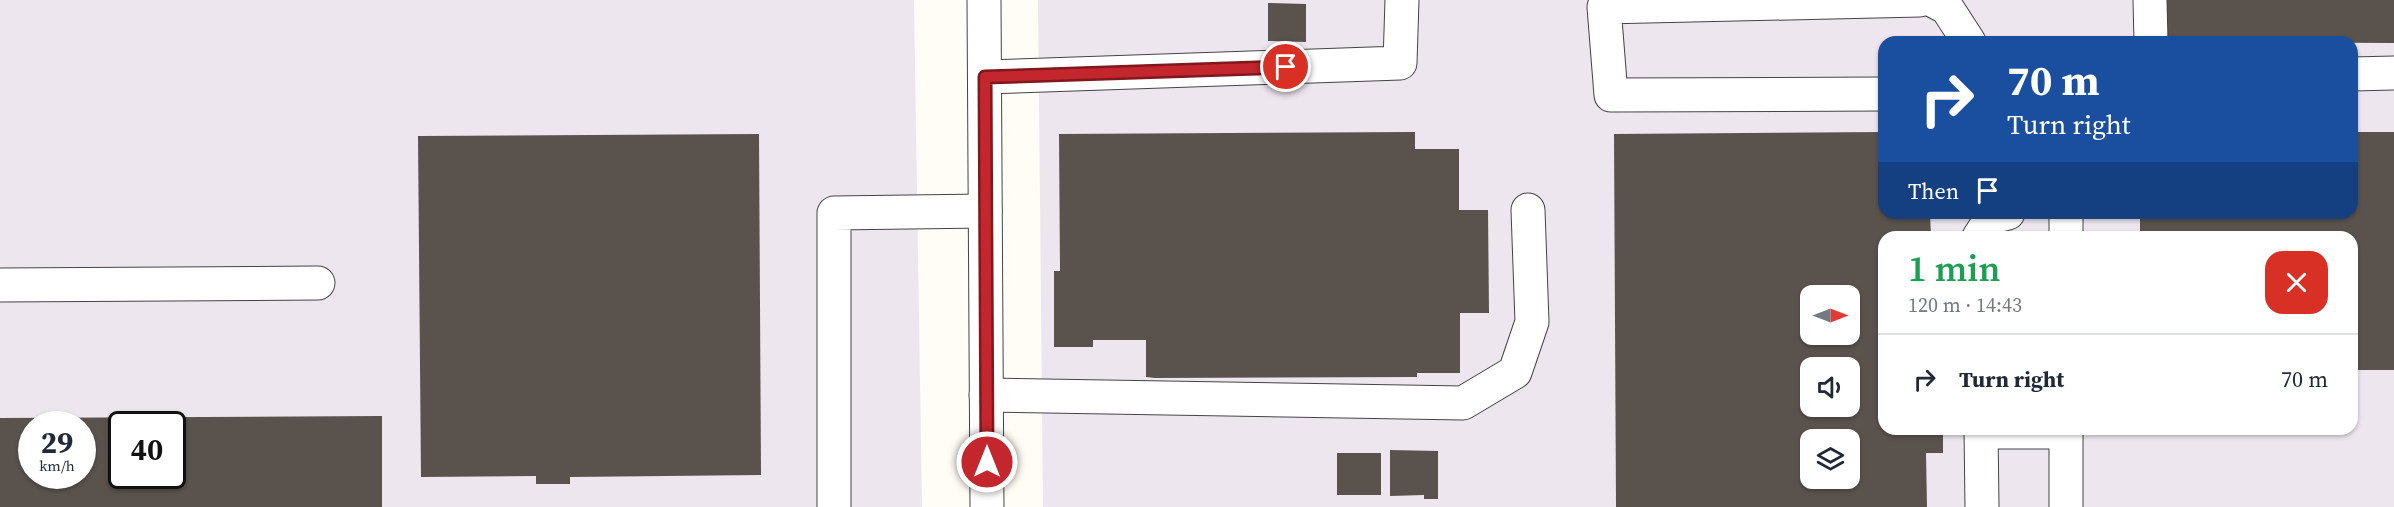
<!DOCTYPE html>
<html lang="en">
<head>
<meta charset="utf-8">
<style>
	body { margin:0; font-family:"Source Serif 4",serif; background:#f2f2f3; color:#1f2937; height:100vh; display:flex; flex-direction:column; font-size:22px; white-space:nowrap }
	* { box-sizing:border-box; margin:0 }
	p { font-size:20px; color:#747a83 }
	.icon { flex:none; width:33px; height:33px; fill:none; stroke:currentColor; stroke-width:2; stroke-linecap:round; stroke-linejoin:round }
	.map { position:relative; flex:1; overflow:hidden }
	.sheet { position:absolute; left:1878px; top:231px; width:480px; height:204px; display:flex; flex-direction:column; background:#fff; border-radius:18px; box-shadow:0 2px 4px #0004 }
	.sheet>* { flex:none }
	.top-card { position:absolute; left:1878px; top:36px; width:480px; height:183px; border-radius:18px; box-shadow:0 2px 4px #0004; background:#1a4fa0; color:#fff; overflow:hidden }
	.needle { width:39px; rotate:90deg }
	.fabs { position:absolute; left:1800px; top:285px; display:grid; gap:12px }
	.fabs a { display:grid; place-items:center; width:60px; height:60px; border-radius:12px; background:#fff; box-shadow:0 2px 4px #0004; font-size:30px }
	.speed { position:absolute; left:18px; top:411px; display:flex; gap:12px; font-size:30px; font-weight:700; text-align:center }
	.speed>* { display:grid; place-content:center; width:78px; height:78px; border-radius:50%; background:#fff; box-shadow:0 2px 4px #0004; line-height:1 }
	.speed small { font-size:15px; font-weight:400 }
	.speed .limit { border:3px solid #111; border-radius:9px; background:#fff; color:#111 }
	.pin { position:absolute; display:grid; place-items:center; width:51px; height:51px; color:#fff; margin:-26px; border:3px solid #fff; border-radius:50%; box-shadow:0 2px 6px #0007 }
	.me { position:absolute; width:66px; margin:-33px; rotate:0deg; stroke-linejoin:round; filter:drop-shadow(0 0 4px #0008) }
	.turn { display:flex; align-items:center; gap:21px; height:126px; padding:0 30px; font-size:27px }
	.turn .icon { width:78px; height:78px; stroke-width:2.5 }
	.turn b { display:block; font-size:42px; line-height:51px }
	.then { display:flex; align-items:center; height:57px; padding:0 30px; background:#0003; gap:12px; font-size:22px }
	.round { display:grid; place-items:center; flex:none; width:63px; height:63px; border-radius:18px; background:#f2f2f3 }
	.summary { display:flex; align-items:center; justify-content:space-between; height:102px; padding:0 30px }
	h1 { font-size:36px; font-weight:600; line-height:45px; color:#1e9e55 }
	ul { padding:0; list-style:none }
	li { display:flex; align-items:center; gap:18px; height:90px; padding:0 30px; border-top:2px solid #e0e1e3 }
	li div { flex:1 }
	li b { display:block; font-size:22px }
	li em { font-style:normal }
	.map>svg:first-child { display:block }
</style>
</head>
<body>
<div class="map">
<svg width="2394" height="507" viewBox="0 0 2394 507">
	<rect width="100%" height="100%" fill="#fffdf5"/>
	<!-- industrial -->
	<g fill="#eee6ef" fill-rule="evenodd">
		<path d="M0,0H914L922,507H0ZM32,424H82V476H32ZM122,424H172V476H122Z"/>
		<path d="M1038,0H2394V507H1043ZM1884,42H2352V213H1884ZM1884,237H2352V429H1884ZM1810,296H1850V334H1810ZM1810,368H1850V406H1810ZM1810,440H1850V478H1810Z"/>
	</g>
	<!-- building -->
	<g fill="#5a524d" fill-rule="evenodd">
		<path d="M2165,0H2394V43L2165,42Z"/>
		<path d="M1268,3L1306,4V42L1268,41Z"/>
		<path d="M1415,132V149H1459V210H1488L1489,313H1460V373H1417V377L1155,378L1146,377V340H1093V347H1054V271H1060L1059,134Z"/>
		<path d="M1884,132V213H1930L1931,237H1884V429H1943V453H1926L1927,507H1616L1614,134ZM1810,296H1850V334H1810ZM1810,368H1850V406H1810ZM1810,440H1850V478H1810Z"/>
		<path d="M2352,132H2394V370H2352V237L2140,236V213H2352Z"/>
		<path d="M759,134L761,475L570,477V484H536V476L421,477L418,136Z"/>
		<path d="M382,416V507H0V418ZM32,424H82V476H32ZM122,424H172V476H122Z"/>
		<path d="M1390,450L1438,451V499H1424V495L1390,496Z"/>
		<rect x="1337" y="453" width="44" height="42"/>
	</g>
	<g fill="none" stroke-linecap="round" stroke-linejoin="round">
		<defs>
			<g id="minor">
				<path d="M984,0L987,507"/>
				<path d="M1932,0L1947,8L1969,42"/>
				<path d="M2150,0L2151,42"/>
				<path d="M2352,74L2394,73"/>
				<path d="M985,77L1400,63L1402,0"/>
				<path d="M1884,94L1611,95L1604,7L1920,0"/>
				<path d="M2066,213V237"/>
				<path d="M1979,237L1992,217L2008,213"/>
				<path d="M0,285L318,283"/>
				<path d="M986,395L1463,403L1515,372L1532,322L1528,210"/>
				<path d="M1981,429L1982,507"/>
				<path d="M2066,429V507"/>
				<path d="M1981,432H2066"/>
				<path d="M834,507V213L985,211"/>
			</g>
		</defs>
		<!-- minor casing -->
		<use href="#minor" stroke="#444" stroke-width="35"/>
		<!-- minor -->
		<use href="#minor" stroke="#fff" stroke-width="33"/>
	</g>
	<g fill="none" stroke-linecap="round" stroke-linejoin="round">
		<defs>
			<path id="route" d="M987,462L985,77L1286,67"/>
		</defs>
		<!-- route casing -->
		<use href="#route" stroke="#7f191e" stroke-width="15"/>
		<!-- route -->
		<use href="#route" stroke="#c4262e" stroke-width="10"/>
	</g>
</svg>
<div class="fabs">
<a><svg class="needle" viewBox="-14 -14 28 28"><path d="M0-13l5 13h-10z" fill="#e53935"/><path d="M0 13l5-13h-10z" fill="#747a83"/></svg></a>
<a><svg class="icon" aria-label="sound" viewBox="0 0 24 24"><path d="M4 9h4l5-4v14l-5-4H4zM17 9q2 3 0 6"/></svg></a>
<a><svg class="icon" aria-label="layers" viewBox="0 0 24 24"><path d="M12 4l9 5-9 5-9-5zM3 14l9 5 9-5"/></svg></a>
</div>
<div class="speed"><div>29<small>km/h</small></div><div class="limit">40</div></div>
<div class="pin" style="left:1286px;top:67px;background:#d93025"><svg class="icon" aria-label="arrive" viewBox="0 0 24 24"><path d="M6 21V4h12l-3 4 3 4H6"/></svg></div>
<svg class="me" style="left:987px;top:462px" viewBox="-20 -20 40 40"><circle r="17" fill="#c4262e" stroke="#fff" stroke-width="3"/><path d="M0-11L8 9 0 5-8 9z" fill="#fff"/></svg>
<div class="top-card">
<div class="turn"><svg class="icon" aria-label="right" viewBox="0 0 24 24"><path d="M7 20v-9h11M14 6l5 5-5 5"/></svg><div><b>70 m</b>Turn right</div></div>
<div class="then">Then<svg class="icon" aria-label="arrive" viewBox="0 0 24 24"><path d="M6 21V4h12l-3 4 3 4H6"/></svg></div>
</div>
<section class="sheet">
<div class="summary"><div><h1>1 min</h1><p>120 m · 14:43</p></div><a class="round" style="background:#d93025;color:#fff"><svg class="icon" aria-label="close" viewBox="0 0 24 24"><path d="M6 6l12 12M18 6L6 18"/></svg></a></div>
<ul>
<li><svg class="icon" aria-label="right" viewBox="0 0 24 24"><path d="M7 20v-9h11M14 6l5 5-5 5"/></svg><div><b>Turn right</b></div><em>70 m</em></li>
</ul>
</section>
</div>
</body>
</html>
